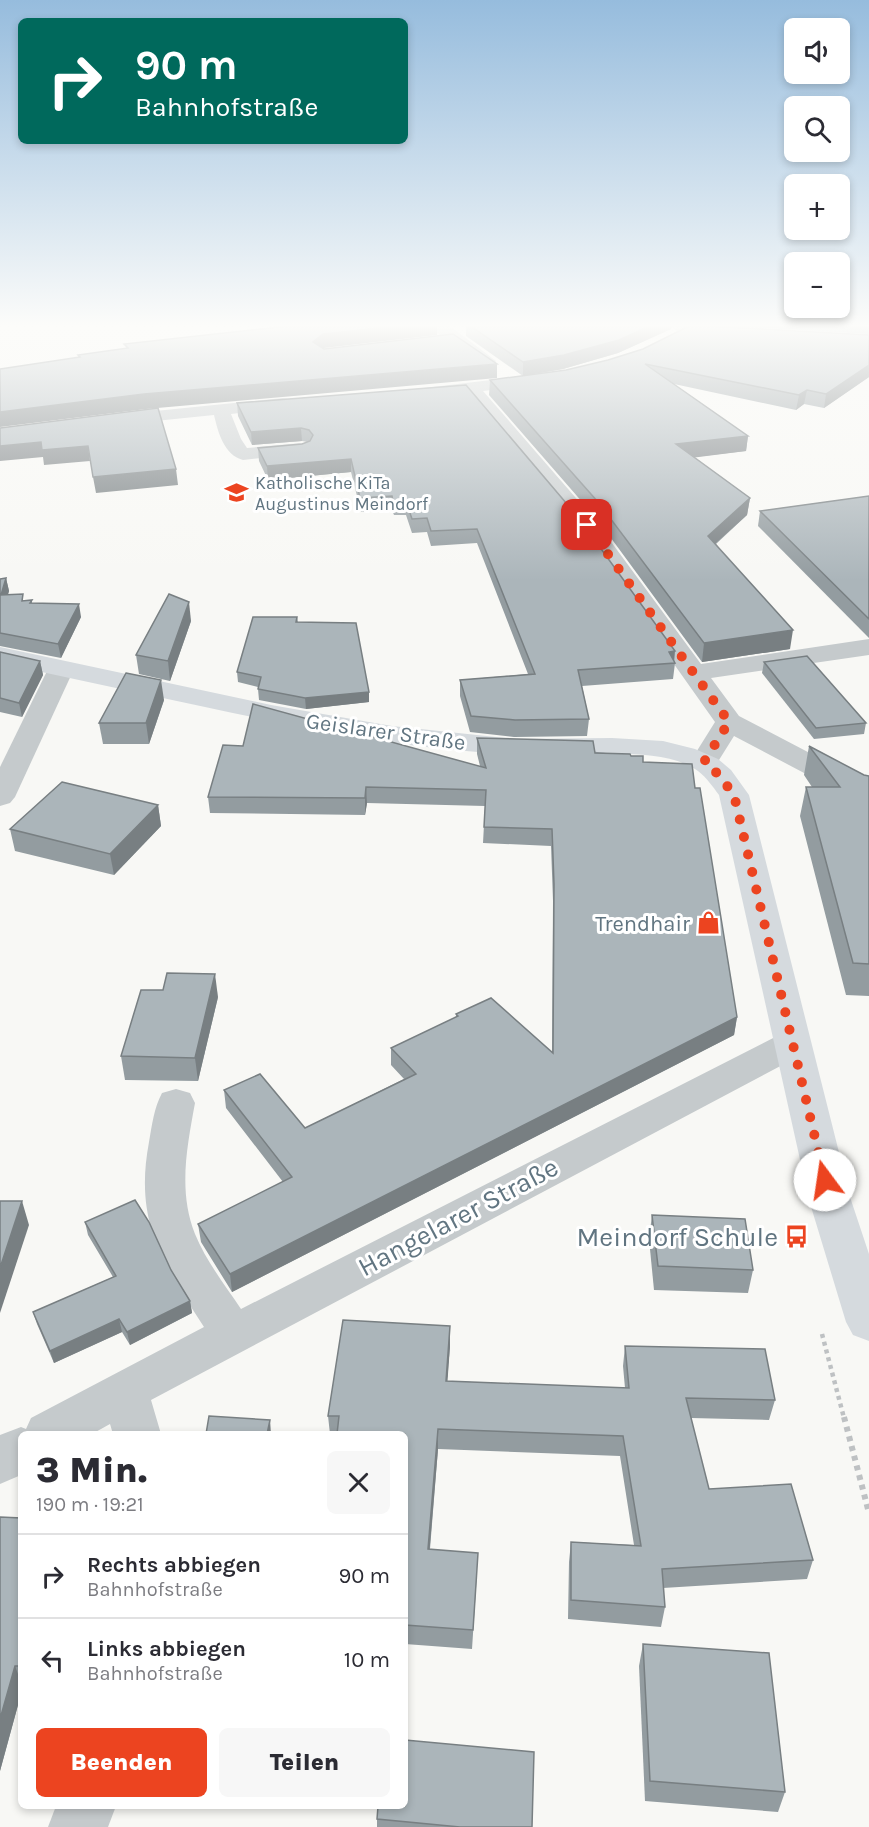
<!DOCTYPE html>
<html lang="de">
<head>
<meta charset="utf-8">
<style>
	body { margin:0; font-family:Karla,sans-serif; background:#f7f7f7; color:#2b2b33; height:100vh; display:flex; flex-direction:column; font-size:22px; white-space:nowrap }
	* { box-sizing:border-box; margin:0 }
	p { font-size:20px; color:#7c7c81 }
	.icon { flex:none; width:33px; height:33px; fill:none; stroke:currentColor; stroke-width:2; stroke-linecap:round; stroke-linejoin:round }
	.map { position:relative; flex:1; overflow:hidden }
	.details { position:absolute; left:18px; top:1431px; width:390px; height:378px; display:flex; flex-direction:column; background:#fff; border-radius:9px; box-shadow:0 3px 9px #0003 }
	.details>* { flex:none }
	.guide { position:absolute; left:18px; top:18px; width:390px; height:126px; border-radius:9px; box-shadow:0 3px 9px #0003; background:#00695c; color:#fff; overflow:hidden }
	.buttons { position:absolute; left:784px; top:18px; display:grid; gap:12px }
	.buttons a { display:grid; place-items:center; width:66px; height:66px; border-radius:9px; background:#fff; box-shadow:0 3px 9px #0003; font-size:30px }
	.pin { position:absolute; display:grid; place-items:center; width:51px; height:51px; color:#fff; margin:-26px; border-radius:12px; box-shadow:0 3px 9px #0006 }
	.me { position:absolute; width:66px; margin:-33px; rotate:346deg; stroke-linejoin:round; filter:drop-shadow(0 0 4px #0008) }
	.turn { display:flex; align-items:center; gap:21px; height:126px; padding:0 18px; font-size:27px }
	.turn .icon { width:78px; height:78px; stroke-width:2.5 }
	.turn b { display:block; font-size:42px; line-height:51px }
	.round { display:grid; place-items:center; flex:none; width:63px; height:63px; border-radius:9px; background:#f7f7f7 }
	.headline { display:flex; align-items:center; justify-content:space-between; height:102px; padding:0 18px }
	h1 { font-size:36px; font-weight:800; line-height:45px }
	.action { display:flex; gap:12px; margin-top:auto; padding:12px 18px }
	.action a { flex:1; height:69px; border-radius:9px; background:#ec4420; color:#fff; font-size:24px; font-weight:800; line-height:69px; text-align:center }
	.action a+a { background:#f7f7f7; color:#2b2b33 }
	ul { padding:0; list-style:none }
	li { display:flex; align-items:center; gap:18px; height:84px; padding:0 18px; border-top:2px solid #e1e1e2 }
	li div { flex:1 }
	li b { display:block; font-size:22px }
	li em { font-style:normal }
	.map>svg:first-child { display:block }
</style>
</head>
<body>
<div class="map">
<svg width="869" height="1827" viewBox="0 0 869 1827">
	<rect width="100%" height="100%" fill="#f8f8f5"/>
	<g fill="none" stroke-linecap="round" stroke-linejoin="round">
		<!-- path-far1 -->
		<path stroke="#bec1c3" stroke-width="4.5" stroke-dasharray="4 4" stroke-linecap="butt" d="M822,1334L844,1418"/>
		<!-- path -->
		<path stroke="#bec1c3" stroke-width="6" stroke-dasharray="5 5" stroke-linecap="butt" d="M844,1417L869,1513"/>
		<!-- minor -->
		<g fill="#c5cacc" fill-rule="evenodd">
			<path d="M426,325H447L454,329L496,361L494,365H482Z"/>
			<path d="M670,325L728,329L736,334L728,339L686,336L680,334Z"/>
			<path d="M534,375L540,376L543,380L540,384L483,391L595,520L701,664L869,639V655L711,678L739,716L869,784V805L859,802L734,736L714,768L704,771L694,768L690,762L715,722L579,530L466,393L424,398L418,397L415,393L418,389L424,388Z"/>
			<path d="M283,398L289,399L292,403L289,407L231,414L241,439L247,448L302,443L309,445L312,449L309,453L243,460C224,455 218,432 214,415L116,425L110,424L107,420L110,416L116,415Z"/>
			<path d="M61,661L70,664L74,669L15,797L10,803L0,806V767L48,669L52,664Z"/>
			<path d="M792,1031L805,1035L810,1044L805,1053L151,1400L161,1434H113L110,1424L92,1434H21V1475L0,1484V1435L21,1427L26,1429L31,1418L204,1327C162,1262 134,1222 149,1142C152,1125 154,1108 162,1093L176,1089L190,1093L195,1103C187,1147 178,1191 195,1234C206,1261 225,1285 241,1309L779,1035Z"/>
			<path d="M56,1806H116L108,1827H48Z"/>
		</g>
		<!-- major -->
		<path fill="#d5dade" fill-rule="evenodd" d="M0,647L271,705L392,726L514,739L612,738L663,741L695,749L718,759L731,770L749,795L851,1200L869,1254V1341L853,1335L846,1322L809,1200L719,795C713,787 707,778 698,771C667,749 607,754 569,755C446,757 325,733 205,707C136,692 68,678 0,663Z"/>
	</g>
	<!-- wall -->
	<g fill="#939ca0">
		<path d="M466,325H672L671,329L618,353L563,369L523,376L466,336Z"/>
		<path d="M712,325H869V334Z"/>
		<path d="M869,335V377L824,408L804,404L796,410L674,384L748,436L746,451L694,457L750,498L747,515L716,544L790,649L702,662L597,519L489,395L490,380Z"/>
		<path d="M466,385L675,663L673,679L582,686L589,719L587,736L514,737L470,732L460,696V680L528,674L477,543L431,546L427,532L412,533L406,515H394L392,510L361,512L351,472L268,480L259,461L258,448L302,444L307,442L302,441L252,445L238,416L237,403Z"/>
		<path d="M869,496V638L758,526L760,511Z"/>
		<path d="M6,578L9,591L8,594L25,601L32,600V603L81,617L61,658L0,646V579Z"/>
		<path d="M297,617L298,622L369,702L306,709L259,700L258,689V687L238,682L237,672Z"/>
		<path d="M191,621L170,681L139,674L136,655Z"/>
		<path d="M0,652L40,661L43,675L22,717L0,712Z"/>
		<path d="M764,662L866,723L864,734L814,739L762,673Z"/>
		<path d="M164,700L149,744H103L99,723Z"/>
		<path d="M477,738L631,756L695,788L737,1017L734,1035L232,1292L201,1242L198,1224L283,1182L226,1108L224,1090L305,1128L404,1079L391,1065V1048L456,1017V1014L552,1052L553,901L551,846L483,843L485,806L367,803L365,815L210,813L208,797L480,766L477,754Z"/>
		<path d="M809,746L864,775L869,776V996L846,995L800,816L806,787H812L804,775Z"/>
		<path d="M158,805L161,826L114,875L15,851L10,829Z"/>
		<path d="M218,997L198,1081L125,1080L121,1056Z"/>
		<path d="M652,1215L753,1270L748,1293L654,1290L649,1239Z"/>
		<path d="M85,1222L171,1270L190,1301L192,1313L130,1345L122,1332L54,1363L37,1324L33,1312L113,1277L88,1235Z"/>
		<path d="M450,1326V1346L447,1381L625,1388L623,1366L625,1346L775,1400L769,1420L691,1418L709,1489L813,1560L807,1579L663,1588L665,1607L661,1627L568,1619L569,1562L571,1542L634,1545L620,1456L438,1449L430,1549L477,1573L472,1649L405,1644V1434H330L328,1416Z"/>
		<path d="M0,1517L21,1518V1694L0,1771Z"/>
		<path d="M643,1644L785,1792L778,1812L645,1801L639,1666Z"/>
		<path d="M377,1819L532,1827H377Z"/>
	</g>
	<!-- shaded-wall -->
	<g fill="#787f82">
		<path d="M409,325H437V335L324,348L314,356L313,342L323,334Z"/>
		<path d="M652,325H672L671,329L618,353L563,369L523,376V362Z"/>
		<path d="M497,364V378L146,409L0,427V412L144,394Z"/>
		<path d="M869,365V377L824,408L826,394Z"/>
		<path d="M807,390L804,404L796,410L799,395Z"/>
		<path d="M301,428L302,441L252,445L251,432Z"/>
		<path d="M748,436L746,451L675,460L676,444Z"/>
		<path d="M41,442L88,446L90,461L44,465L43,457L0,461V446Z"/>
		<path d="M351,459V472L268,480L267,466Z"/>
		<path d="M176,469L178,485L96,493L93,477Z"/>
		<path d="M750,498L747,515L706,552L708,536Z"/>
		<path d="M6,578L9,591L4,608L1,595Z"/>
		<path d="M189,602L191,621L170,681L168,661Z"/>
		<path d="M79,604L81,617L61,658L58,644Z"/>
		<path d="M793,630L790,649L702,662L704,643Z"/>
		<path d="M675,651L674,663L669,652Z"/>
		<path d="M40,661L43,675L22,717L19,703Z"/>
		<path d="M161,680L164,700L149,744L146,723Z"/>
		<path d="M369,692V702L306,709L305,698Z"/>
		<path d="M366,787L367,803L365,815V798Z"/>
		<path d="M158,805L161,826L114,875L110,854Z"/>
		<path d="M215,974L218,997L198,1081L195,1058Z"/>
		<path d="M737,1017L734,1035L232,1292L230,1274Z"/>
		<path d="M22,1201L29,1225L0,1313V1268Z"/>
		<path d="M190,1301L192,1313L130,1345L127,1332Z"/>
		<path d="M119,1319L122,1332L54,1363L50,1351Z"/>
		<path d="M450,1326V1346L446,1402V1381Z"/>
		<path d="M270,1420L271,1434H267Z"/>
		<path d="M438,1429V1449L428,1568V1549Z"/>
		<path d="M15,1666L21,1682V1694L0,1771V1719Z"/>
	</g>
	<!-- building -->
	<g fill="#abb5ba" stroke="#787f82" stroke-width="1.5">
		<path d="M296,325H409L323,334L313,342L324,349L453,334L497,364L144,394L0,412V369L80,357L78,355L128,348L124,344Z"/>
		<path d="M469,325H652L619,340L564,355L523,362Z"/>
		<path d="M691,325L869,335V365L826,394L807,390L799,395L645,364L748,436L676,444L750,498L708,536L793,630L704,643L598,502L490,380L566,370L608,360L643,349Z"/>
		<path d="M466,385L578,517L675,651L669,652L675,663L578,670L589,719L515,720L471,716L460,680L535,674L477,529L431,531L427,518L412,519L406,501H393L392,496L360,498L351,459L267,466L258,448L302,444L310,441L313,435L309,430L301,428L251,432L237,403Z"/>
		<path d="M158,408L176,469L93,477L88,446L42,450L41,442L0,446V428Z"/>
		<path d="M869,496V619L760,511Z"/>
		<path d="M6,578L1,595L23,594L22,601L32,600L30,603L79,604L58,644L0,633V579Z"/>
		<path d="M169,594L189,602L168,661L136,655Z"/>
		<path d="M253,617H297L296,622L356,623L369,692L305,698L258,689L261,677L237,672Z"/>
		<path d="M0,652L40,661L19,703L0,698Z"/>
		<path d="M807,656L866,723L816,728L764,662Z"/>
		<path d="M126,673L161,680L146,723H99Z"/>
		<path d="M253,704L486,768L477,738L593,741L595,753L630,754L631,756H643V762L692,764L695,788H700L737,1017L230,1274L198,1224L292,1177L224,1090L260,1074L305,1128L416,1074L391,1048L458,1016L456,1014L491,998L553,1053L554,884L552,829L484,827L486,790L366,787L365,798L208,797L223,745L243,746Z"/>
		<path d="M809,746L864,775L869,776V964L853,963L806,787H840Z"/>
		<path d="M62,782L158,805L110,854L10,829Z"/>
		<path d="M167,973L215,974L195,1058L121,1056L141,990H163Z"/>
		<path d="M135,1200L149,1222L171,1270L190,1301L127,1332L119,1319L50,1351L33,1312L116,1276L85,1222Z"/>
		<path d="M0,1201H22L0,1268Z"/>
		<path d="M652,1215L745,1219L753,1270L658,1266Z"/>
		<path d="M343,1320L450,1326L446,1381L629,1388L625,1346L765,1349L775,1400L686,1398L709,1489L791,1484L813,1560L662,1569L665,1607L571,1600V1542L641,1546L623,1436L438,1429L428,1549L478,1553L473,1630L405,1625V1434H337L339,1416H328Z"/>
		<path d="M209,1416L270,1420L267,1434H206Z"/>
		<path d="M0,1517L21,1518V1666H15L0,1719Z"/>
		<path d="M643,1644L769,1653L785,1792L650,1781Z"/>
		<path d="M405,1740L534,1752L532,1827H460L377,1819L378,1806H405Z"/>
	</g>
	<!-- sky -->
	<linearGradient id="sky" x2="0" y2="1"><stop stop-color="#96bcdd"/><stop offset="0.56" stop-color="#fcfcfa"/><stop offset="1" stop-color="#fcfcfa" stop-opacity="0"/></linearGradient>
	<rect width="869" height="581" fill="url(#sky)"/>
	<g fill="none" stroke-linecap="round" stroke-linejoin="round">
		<!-- route -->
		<path stroke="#ec4420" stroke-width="10" stroke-dasharray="0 18" d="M587,525L729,722L704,762L718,774L734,795L825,1180"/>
	</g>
	<!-- icons -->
	<defs>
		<symbol id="school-bare" viewBox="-9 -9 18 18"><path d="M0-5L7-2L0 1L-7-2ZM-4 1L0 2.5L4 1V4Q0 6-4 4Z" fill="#ec4420" stroke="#fff" stroke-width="2.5" paint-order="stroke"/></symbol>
		<symbol id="shop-bare" viewBox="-9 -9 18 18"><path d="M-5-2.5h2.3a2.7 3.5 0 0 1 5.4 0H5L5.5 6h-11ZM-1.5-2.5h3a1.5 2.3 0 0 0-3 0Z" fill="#ec4420" stroke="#fff" stroke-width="2.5" paint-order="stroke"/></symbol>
		<symbol id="bus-bare" viewBox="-9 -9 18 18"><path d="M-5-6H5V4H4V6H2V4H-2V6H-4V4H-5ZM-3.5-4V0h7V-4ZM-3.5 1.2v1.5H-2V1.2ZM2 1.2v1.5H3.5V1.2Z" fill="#ec4420" stroke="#fff" stroke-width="2.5" paint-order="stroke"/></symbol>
	</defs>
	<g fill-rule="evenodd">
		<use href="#school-bare" x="220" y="476" width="33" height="33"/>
		<use href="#shop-bare" x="692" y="906" width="33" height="33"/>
		<use href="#bus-bare" x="780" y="1220" width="33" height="33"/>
	</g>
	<g text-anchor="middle" stroke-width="6" stroke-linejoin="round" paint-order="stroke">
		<!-- far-poi labels -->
		<g font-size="18" fill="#617581" stroke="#fff" text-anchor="start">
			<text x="255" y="489">Katholische KiTa<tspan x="255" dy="21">Augustinus Meindorf</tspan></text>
		</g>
		<!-- street labels -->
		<g font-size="22" fill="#617581" stroke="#fff">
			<text transform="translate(386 731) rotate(8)" y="8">Geislarer Straße</text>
		</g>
		<!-- poi labels -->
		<g font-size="22" fill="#617581" stroke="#fff" text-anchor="end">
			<text x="690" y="931">Trendhair</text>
		</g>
		<!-- near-street labels -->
		<g font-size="27" fill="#617581" stroke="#fff">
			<text transform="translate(458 1217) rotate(-28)" y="9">Hangelarer Straße</text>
		</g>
		<!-- near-poi labels -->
		<g font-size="27" fill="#617581" stroke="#fff" text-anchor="end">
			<text x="778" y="1246">Meindorf Schule</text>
		</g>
	</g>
</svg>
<div class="buttons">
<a><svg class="icon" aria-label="sound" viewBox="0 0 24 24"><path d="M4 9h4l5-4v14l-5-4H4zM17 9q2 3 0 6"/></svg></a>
<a><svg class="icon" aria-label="search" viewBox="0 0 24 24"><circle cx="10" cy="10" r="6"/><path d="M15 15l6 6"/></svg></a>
<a>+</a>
<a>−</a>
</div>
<div class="pin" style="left:587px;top:525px;background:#d93025"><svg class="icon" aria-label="arrive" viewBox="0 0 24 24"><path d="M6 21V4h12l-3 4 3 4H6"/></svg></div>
<svg class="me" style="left:825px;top:1180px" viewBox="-20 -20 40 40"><circle r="19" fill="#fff"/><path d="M0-13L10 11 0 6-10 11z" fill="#ec4420"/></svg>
<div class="guide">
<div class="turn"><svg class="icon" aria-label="right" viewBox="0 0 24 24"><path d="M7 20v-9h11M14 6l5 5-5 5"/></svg><div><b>90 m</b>Bahnhofstraße</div></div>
</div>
<section class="details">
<div class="headline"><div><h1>3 Min.</h1><p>190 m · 19:21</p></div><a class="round"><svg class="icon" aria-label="close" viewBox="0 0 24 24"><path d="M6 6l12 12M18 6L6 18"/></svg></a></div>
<ul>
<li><svg class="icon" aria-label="right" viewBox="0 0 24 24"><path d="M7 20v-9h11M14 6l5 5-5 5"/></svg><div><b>Rechts abbiegen</b><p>Bahnhofstraße</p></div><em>90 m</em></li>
<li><svg class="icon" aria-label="left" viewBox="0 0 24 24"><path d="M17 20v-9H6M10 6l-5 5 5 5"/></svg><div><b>Links abbiegen</b><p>Bahnhofstraße</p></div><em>10 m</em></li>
</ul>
<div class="action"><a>Beenden</a><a>Teilen</a></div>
</section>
</div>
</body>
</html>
